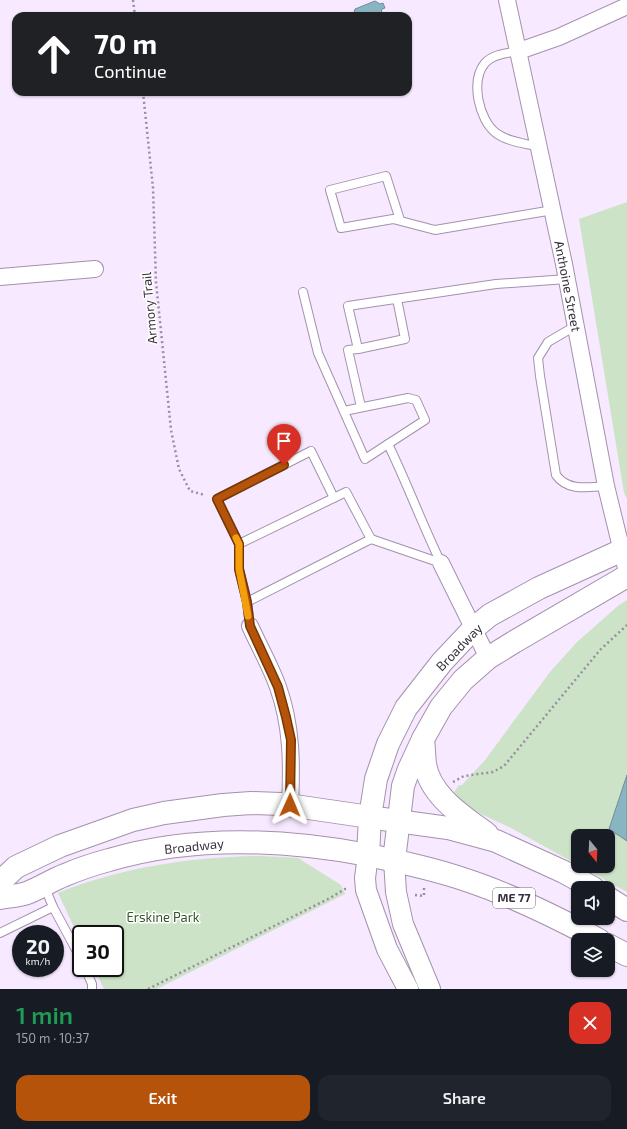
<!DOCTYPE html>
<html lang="en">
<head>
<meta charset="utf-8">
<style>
	body { margin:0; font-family:"Exo 2",sans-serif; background:#20242c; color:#f1f3f6; height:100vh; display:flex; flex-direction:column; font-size:15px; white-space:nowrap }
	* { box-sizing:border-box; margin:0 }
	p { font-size:13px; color:#9ea1a6 }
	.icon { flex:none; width:22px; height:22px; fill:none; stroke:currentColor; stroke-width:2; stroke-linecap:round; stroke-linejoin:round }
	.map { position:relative; height:989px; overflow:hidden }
	.details { display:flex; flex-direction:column; background:#171b24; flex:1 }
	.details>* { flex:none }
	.guide { position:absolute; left:12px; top:12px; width:400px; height:84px; border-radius:12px; box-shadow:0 1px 3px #0004; background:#202124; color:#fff; overflow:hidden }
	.needle { width:26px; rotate:162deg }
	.controls { position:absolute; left:571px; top:829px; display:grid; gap:8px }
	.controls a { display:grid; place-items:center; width:44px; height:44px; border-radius:8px; background:#171b24; box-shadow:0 1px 3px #0004; font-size:20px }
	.speed { position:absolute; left:12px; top:925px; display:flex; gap:8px; font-size:20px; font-weight:700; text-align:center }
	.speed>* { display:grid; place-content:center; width:52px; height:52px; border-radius:50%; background:#171b24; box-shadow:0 1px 3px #0004; line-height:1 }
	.speed small { font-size:10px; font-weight:400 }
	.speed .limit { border:2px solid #111; border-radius:6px; background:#fff; color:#111 }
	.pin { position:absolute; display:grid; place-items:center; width:34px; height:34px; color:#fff; margin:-41px -17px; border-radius:50% 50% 50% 0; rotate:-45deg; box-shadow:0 0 4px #0007 }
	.pin .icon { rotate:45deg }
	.me { position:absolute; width:44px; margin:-22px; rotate:1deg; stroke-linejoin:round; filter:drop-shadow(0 0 3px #0008) }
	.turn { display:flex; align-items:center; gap:14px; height:84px; padding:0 16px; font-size:18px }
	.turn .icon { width:52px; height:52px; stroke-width:2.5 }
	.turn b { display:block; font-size:28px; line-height:34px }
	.round { display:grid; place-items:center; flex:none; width:42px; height:42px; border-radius:12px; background:#20242c }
	.overview { display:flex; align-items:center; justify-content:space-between; height:68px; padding:0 16px }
	h1 { font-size:24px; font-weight:600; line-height:30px; color:#1e9e55 }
	.button { display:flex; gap:8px; margin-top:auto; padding:8px 16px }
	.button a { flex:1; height:46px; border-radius:12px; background:#b45309; color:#fff; font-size:16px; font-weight:600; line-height:46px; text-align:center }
	.button a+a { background:#20242c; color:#f1f3f6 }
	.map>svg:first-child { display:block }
</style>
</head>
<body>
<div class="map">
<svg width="627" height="989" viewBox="0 0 627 989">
	<rect width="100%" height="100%" fill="#f7e9ff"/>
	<!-- green -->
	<g fill="#cde3c7">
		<path d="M627,202V499L624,493L579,219Z"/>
		<path d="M627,600V892L580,866H608V836H578V865L511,828L483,815L466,805L454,792L459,785H462L485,760L550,672L577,642L619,605Z"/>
		<path d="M261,856L298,858L341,885L345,894L157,989H104L94,968H115V934H81V942L58,893C122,867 192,857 261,856Z"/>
	</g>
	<!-- water -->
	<g fill="#89b5c2" stroke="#708d9a">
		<path d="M375,1L380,4L383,3L385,8L382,9L381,14L377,16H353L355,9Z"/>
		<path d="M627,775V841L609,829Z"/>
	</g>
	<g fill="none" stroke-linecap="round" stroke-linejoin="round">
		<defs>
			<g id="service">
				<path d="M519,51C508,53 493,54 485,63C470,81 479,120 496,133C508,142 525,143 539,147"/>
				<path d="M400,220L386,176L330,190L341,228L393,219L435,230L553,210"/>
				<path d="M303,292L318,353L365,459L425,420L416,400L408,398L344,411"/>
				<path d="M397,299L405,339L358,349L348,306L496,284L567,279"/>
				<path d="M577,325L548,342L538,358L540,376L556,475C568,492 589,487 606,486"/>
				<path d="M358,349L348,350L361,407"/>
				<path d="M388,444C407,483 422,524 441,563"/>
				<path d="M239,544L217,499L311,451L334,498"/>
				<path d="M247,602L239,569V544L346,492L371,539"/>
				<path d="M250,626L247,602L371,539L441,563"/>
				<path d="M44,885L53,907"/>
				<path d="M0,933L53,907L81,959"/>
				<path d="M85,968L92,984V989"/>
			</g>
			<g id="minor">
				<path d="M507,0L564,264L606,486L627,572"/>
				<path d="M519,51L559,37L627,6"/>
				<path d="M0,277L95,269"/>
				<path d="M441,563L488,658"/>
				<path d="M250,626C259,646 271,667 278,687C292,726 292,765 290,805"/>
			</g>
			<g id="tertiary">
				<path d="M368,855L365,878L366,890L387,949L408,989"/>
				<path d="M394,860L396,892L403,924L430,989"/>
			</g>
			<g id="secondary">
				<path d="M0,882L16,867L60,846L133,820L164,813L223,805L251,803L281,804L370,817"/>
				<path d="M0,898C9,896 18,896 27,893C40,888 52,880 65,875C79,869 94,864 109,860C193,835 283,839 368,855"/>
			</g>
			<g id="primary">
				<path d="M423,739C424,747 424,755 425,764C430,796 463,816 487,834"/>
				<path d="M383,819L448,828L496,841L564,872L593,888"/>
				<path d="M394,860L403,786L409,769L423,739L441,707L463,680L488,658L514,642L627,576"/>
				<path d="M608,898L627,910"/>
				<path d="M599,940C556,917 512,895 466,880C434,869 401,862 368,855L370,817L376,779L388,744L406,708L442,662L474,628L490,615L539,588L627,548"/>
				<path d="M608,945L627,955"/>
			</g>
		</defs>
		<!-- service casing -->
		<use href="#service" stroke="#a392ab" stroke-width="10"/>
		<!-- minor casing -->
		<use href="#minor" stroke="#a392ab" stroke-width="18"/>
		<!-- tertiary casing -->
		<use href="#tertiary" stroke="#a392ab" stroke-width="22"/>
		<!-- secondary casing -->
		<use href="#secondary" stroke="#a392ab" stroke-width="24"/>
		<!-- primary casing -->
		<use href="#primary" stroke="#a392ab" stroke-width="24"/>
		<!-- path -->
		<g stroke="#998e9f" stroke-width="2.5" stroke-dasharray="2 3" stroke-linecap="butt">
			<path d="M133,0L135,16"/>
			<path d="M143,92L153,188L156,282L171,430L179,469L190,491L205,495"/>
			<path d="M453,782L464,776L493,772L504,766L600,650L627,625"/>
			<path d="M415,895L424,896V888"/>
			<path d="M148,989L330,898L345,889H349"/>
		</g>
		<!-- service -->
		<use href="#service" stroke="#fff" stroke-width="8"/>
		<!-- minor -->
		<use href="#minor" stroke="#fff" stroke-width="16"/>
		<!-- tertiary -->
		<use href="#tertiary" stroke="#fff" stroke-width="20"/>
		<!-- secondary -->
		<use href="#secondary" stroke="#fff" stroke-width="22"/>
		<!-- primary -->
		<use href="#primary" stroke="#fff" stroke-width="22"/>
	</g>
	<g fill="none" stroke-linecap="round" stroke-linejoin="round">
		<defs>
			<path id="route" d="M284,465L217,499L239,544V569L247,602L250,626L278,687L286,717L291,740L290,805"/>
		</defs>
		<!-- route casing -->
		<use href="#route" stroke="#753606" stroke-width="10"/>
		<!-- route -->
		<use href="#route" stroke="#b45309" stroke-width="7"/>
		<!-- slow -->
		<path stroke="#f59e0b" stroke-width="7" d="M236,538L239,544V569L248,616"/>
	</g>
	<g text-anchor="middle" stroke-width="3" stroke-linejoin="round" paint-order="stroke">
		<!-- shield labels -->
		<rect fill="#fff" stroke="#736e76" stroke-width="1" x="493" y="888" width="42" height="20" rx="3"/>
		<g font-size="12" font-weight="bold" fill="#37303b">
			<text x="514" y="902">ME 77</text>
		</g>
		<!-- street labels -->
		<g font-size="13" fill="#37303b" stroke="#fff">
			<text transform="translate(568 286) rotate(79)" y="5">Anthoine Street</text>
			<text transform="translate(149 308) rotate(-95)" y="5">Armory Trail</text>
			<text transform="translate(459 647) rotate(-46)" y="5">Broadway</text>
			<text transform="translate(194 846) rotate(-6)" y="5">Broadway</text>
		</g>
		<!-- park labels -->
		<g font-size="13" fill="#325529" stroke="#fff">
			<text x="163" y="922">Erskine Park</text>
		</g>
	</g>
</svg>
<div class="controls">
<a><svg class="needle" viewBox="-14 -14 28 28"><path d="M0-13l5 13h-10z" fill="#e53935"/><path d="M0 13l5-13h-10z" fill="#9ea1a6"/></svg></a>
<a><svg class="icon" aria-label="sound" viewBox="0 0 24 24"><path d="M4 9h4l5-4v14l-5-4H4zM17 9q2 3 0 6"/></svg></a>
<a><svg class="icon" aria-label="layers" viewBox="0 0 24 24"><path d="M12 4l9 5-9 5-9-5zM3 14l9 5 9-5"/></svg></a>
</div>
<div class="speed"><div>20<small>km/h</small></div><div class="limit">30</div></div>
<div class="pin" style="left:284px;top:465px;background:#d93025"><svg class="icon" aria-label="arrive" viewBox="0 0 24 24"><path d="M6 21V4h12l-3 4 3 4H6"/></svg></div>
<svg class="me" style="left:290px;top:805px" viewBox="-20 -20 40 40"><path d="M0-17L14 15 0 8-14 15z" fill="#b45309" stroke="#fff" stroke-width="4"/></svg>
<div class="guide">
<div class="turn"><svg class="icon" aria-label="ahead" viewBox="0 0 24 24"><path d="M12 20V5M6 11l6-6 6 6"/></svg><div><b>70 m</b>Continue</div></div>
</div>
</div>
<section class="details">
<div class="overview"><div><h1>1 min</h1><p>150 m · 10:37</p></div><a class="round" style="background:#d93025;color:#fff"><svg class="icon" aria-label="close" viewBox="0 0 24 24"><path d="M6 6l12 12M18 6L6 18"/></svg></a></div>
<div class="button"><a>Exit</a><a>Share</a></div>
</section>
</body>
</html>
